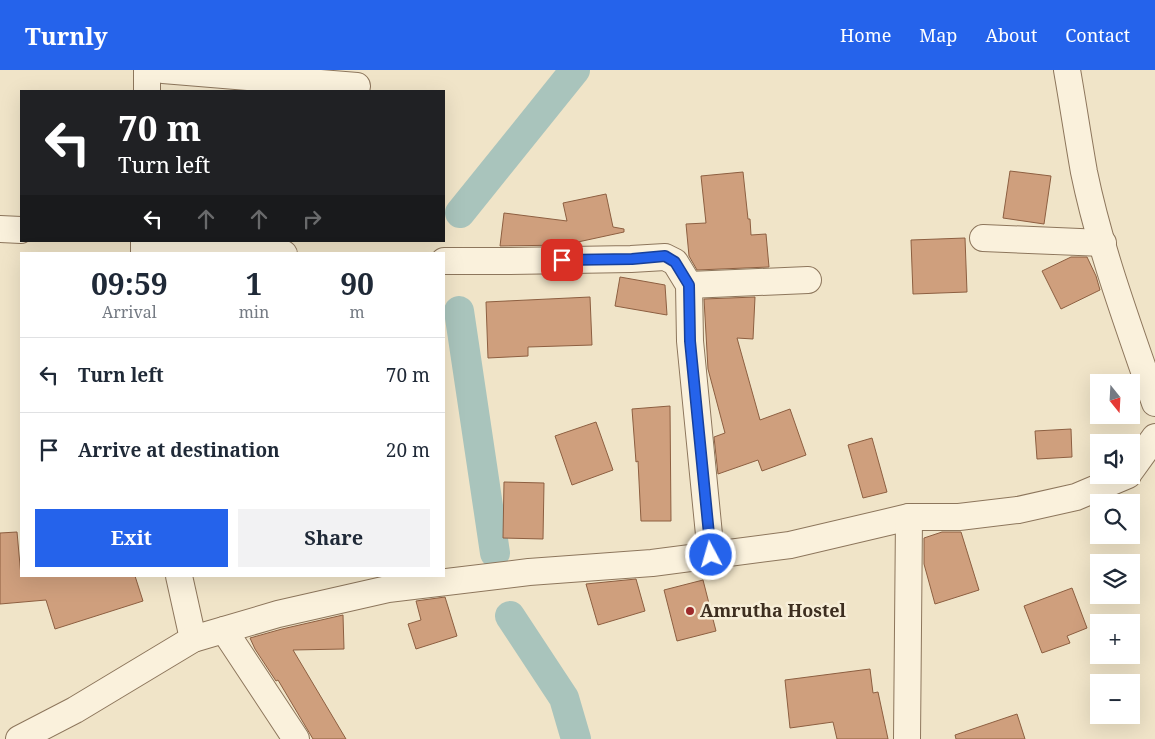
<!DOCTYPE html>
<html lang="en">
<head>
<meta charset="utf-8">
<style>
	body { margin:0; font-family:"Noto Serif",serif; background:#f2f2f3; color:#1f2937; height:100vh; display:flex; flex-direction:column; font-size:19px; white-space:nowrap }
	* { box-sizing:border-box; margin:0 }
	p { font-size:16px; color:#747a83 }
	.icon { flex:none; width:28px; height:28px; fill:none; stroke:currentColor; stroke-width:2; stroke-linecap:round; stroke-linejoin:round }
	.map { position:relative; flex:1; overflow:hidden }
	.sheet { position:absolute; left:20px; top:182px; width:425px; height:325px; display:flex; flex-direction:column; background:#fff; border-radius:0px; box-shadow:0 5px 20px #0002 }
	.sheet>* { flex:none }
	.top-card { position:absolute; left:20px; top:20px; width:425px; height:152px; border-radius:0px; box-shadow:0 5px 20px #0002; background:#202124; color:#fff; overflow:hidden }
	.needle { width:32px; rotate:162deg }
	.buttons { position:absolute; left:1090px; top:304px; display:grid; gap:10px }
	.buttons a { display:grid; place-items:center; width:50px; height:50px; border-radius:0px; background:#fff; box-shadow:0 5px 20px #0002; font-size:25px }
	.pin { position:absolute; display:grid; place-items:center; width:42px; height:42px; color:#fff; margin:-21px; border-radius:10px; box-shadow:0 2px 8px #0006 }
	.me { position:absolute; width:55px; margin:-28px; rotate:354deg; stroke-linejoin:round; filter:drop-shadow(0 0 4px #0008) }
	.turn { display:flex; align-items:center; gap:18px; height:105px; padding:0 15px; font-size:22px }
	.turn .icon { width:65px; height:65px; stroke-width:2.5 }
	.turn b { display:block; font-size:35px; line-height:42px }
	.lanes { display:flex; align-items:center; height:48px; padding:0 15px; background:#0003; justify-content:center; gap:25px; direction:ltr }
	.lanes .off { opacity:.35 }
	.eta { display:flex; justify-content:space-evenly; align-items:center; height:85px; text-align:center }
	.eta b { font-size:30px; font-weight:700; line-height:35px }
	.cta { display:flex; gap:10px; margin-top:auto; padding:10px 15px }
	.cta a { flex:1; height:58px; border-radius:0px; background:#2563eb; color:#fff; font-size:20px; font-weight:700; line-height:58px; text-align:center }
	.cta a+a { background:#f2f2f3; color:#1f2937 }
	ul { padding:0; list-style:none }
	li { display:flex; align-items:center; gap:15px; height:75px; padding:0 15px; border-top:1px solid #e0e1e3 }
	li div { flex:1 }
	li b { display:block; font-size:19px }
	li em { font-style:normal }
	header { display:flex; align-items:center; gap:30px; box-sizing:border-box; height:70px; padding:0 25px; background:#2563eb; color:#fff }
	header strong { font-size:24px }
	nav { display:flex; gap:28px; margin-inline-start:auto; font-size:18px }
	.map>svg:first-child { display:block }
</style>
</head>
<body>
<header>
<strong>Turnly</strong>
<nav><a>Home</a><a>Map</a><a>About</a><a>Contact</a></nav>
</header>
<div class="map">
<svg width="1155" height="669" viewBox="0 0 1155 669">
	<rect width="100%" height="100%" fill="#f0e4c8"/>
	<g fill="none" stroke-linecap="round" stroke-linejoin="round">
		<!-- canal -->
		<g stroke="#a9c4bc" stroke-width="30">
			<path d="M460,143L575,0"/>
			<path d="M459,241L495,483"/>
			<path d="M510,546L564,628L576,669"/>
		</g>
	</g>
	<!-- building -->
	<g fill="#cf9f7d" stroke="#8d5f41">
		<path d="M1010,101L1051,106L1044,154L1003,148Z"/>
		<path d="M743,102L748,149H750L751,165L766,164L769,197L697,200L689,186L686,154L706,153L701,106Z"/>
		<path d="M606,124L613,157L624,159V162L564,175L500,176L504,143L567,151L563,133Z"/>
		<path d="M965,168L967,222L913,224L911,170Z"/>
		<path d="M1071,187H1087L1096,206L1100,220L1061,239L1042,201Z"/>
		<path d="M620,207L665,215L667,245L615,236Z"/>
		<path d="M590,227L592,275L528,277V286L488,288L486,232Z"/>
		<path d="M755,227L753,269L737,268L760,350L790,339L806,385L762,401L758,390L718,404L714,367L725,363L708,299L704,229Z"/>
		<path d="M670,336L671,451H641L638,391L636,392L632,339Z"/>
		<path d="M596,352L613,400L572,415L555,366Z"/>
		<path d="M1071,359L1072,387L1037,389L1035,361Z"/>
		<path d="M872,368L887,422L863,428L848,375Z"/>
		<path d="M504,412L544,413L543,469L503,468Z"/>
		<path d="M17,462L21,506H135L143,531L55,559L46,530L0,534V463Z"/>
		<path d="M942,462H961L979,520L935,534L924,494V468Z"/>
		<path d="M636,509L645,541L598,555L586,514Z"/>
		<path d="M703,510L716,561L677,571L664,520Z"/>
		<path d="M1072,518L1087,558L1067,566L1070,573L1042,583L1024,536Z"/>
		<path d="M445,527L457,566L416,579L408,554L421,550L416,531Z"/>
		<path d="M343,545L344,579L293,580L346,669H313L278,610L276,611L255,579L250,568L282,559Z"/>
		<path d="M870,599L873,623L878,622L888,669H837L833,652L790,658L785,610Z"/>
		<path d="M1017,644L1025,669H956L955,665Z"/>
	</g>
	<g fill="none" stroke-linecap="round" stroke-linejoin="round">
		<defs>
			<g id="street">
				<path d="M163,0L357,16"/>
				<path d="M1067,0C1073,34 1078,68 1084,102C1100,180 1129,257 1155,333"/>
				<path d="M147,21V0"/>
				<path d="M0,159L21,160"/>
				<path d="M983,168L1103,173"/>
				<path d="M164,171L284,184"/>
				<path d="M144,184V171"/>
				<path d="M444,191H510L631,189L665,187L675,192L689,215L690,271L711,485"/>
				<path d="M689,215L808,210"/>
				<path d="M1131,400L1155,367"/>
				<path d="M179,506L193,569"/>
				<path d="M224,560L296,669"/>
				<path d="M19,669L75,640L193,569L278,544L388,519L529,502L652,493L790,475L909,447H959L1018,440L1076,427L1128,405"/>
				<path d="M907,669L909,447"/>
			</g>
		</defs>
		<!-- street casing -->
		<use href="#street" stroke="#8d765c" stroke-width="28"/>
		<!-- street -->
		<use href="#street" stroke="#faf1dc" stroke-width="26"/>
	</g>
	<g fill="none" stroke-linecap="round" stroke-linejoin="round">
		<defs>
			<path id="route" d="M562,190L632,189L665,186L675,192L689,215L690,271L711,485"/>
		</defs>
		<!-- route casing -->
		<use href="#route" stroke="#184099" stroke-width="12"/>
		<!-- route -->
		<use href="#route" stroke="#2563eb" stroke-width="9"/>
	</g>
	<!-- markers -->
	<circle fill="#9e2a2b" stroke="#f7eed8" stroke-width="2" cx="690" cy="541" r="5"/>
	<g text-anchor="middle" stroke-width="5" stroke-linejoin="round" paint-order="stroke">
		<!-- poi labels -->
		<g font-size="18" font-weight="bold" fill="#3d2e20" stroke="#f7eed8" text-anchor="start">
			<text x="700" y="547">Amrutha Hostel</text>
		</g>
	</g>
</svg>
<div class="buttons">
<a><svg class="needle" viewBox="-14 -14 28 28"><path d="M0-13l5 13h-10z" fill="#e53935"/><path d="M0 13l5-13h-10z" fill="#747a83"/></svg></a>
<a><svg class="icon" aria-label="sound" viewBox="0 0 24 24"><path d="M4 9h4l5-4v14l-5-4H4zM17 9q2 3 0 6"/></svg></a>
<a><svg class="icon" aria-label="search" viewBox="0 0 24 24"><circle cx="10" cy="10" r="6"/><path d="M15 15l6 6"/></svg></a>
<a><svg class="icon" aria-label="layers" viewBox="0 0 24 24"><path d="M12 4l9 5-9 5-9-5zM3 14l9 5 9-5"/></svg></a>
<a>+</a>
<a>−</a>
</div>
<div class="pin" style="left:562px;top:190px;background:#d93025"><svg class="icon" aria-label="arrive" viewBox="0 0 24 24"><path d="M6 21V4h12l-3 4 3 4H6"/></svg></div>
<svg class="me" style="left:711px;top:485px" viewBox="-20 -20 40 40"><circle r="17" fill="#2563eb" stroke="#fff" stroke-width="3"/><path d="M0-11L8 9 0 5-8 9z" fill="#fff"/></svg>
<div class="top-card">
<div class="turn"><svg class="icon" aria-label="left" viewBox="0 0 24 24"><path d="M17 20v-9H6M10 6l-5 5 5 5"/></svg><div><b>70 m</b>Turn left</div></div>
<div class="lanes"><svg class="icon" aria-label="left" viewBox="0 0 24 24"><path d="M17 20v-9H6M10 6l-5 5 5 5"/></svg><svg class="icon off" aria-label="ahead" viewBox="0 0 24 24"><path d="M12 20V5M6 11l6-6 6 6"/></svg><svg class="icon off" aria-label="ahead" viewBox="0 0 24 24"><path d="M12 20V5M6 11l6-6 6 6"/></svg><svg class="icon off" aria-label="right" viewBox="0 0 24 24"><path d="M7 20v-9h11M14 6l5 5-5 5"/></svg></div>
</div>
<section class="sheet">
<div class="eta">
<div><b>09:59</b><p>Arrival</p></div>
<div><b>1</b><p>min</p></div>
<div><b>90</b><p>m</p></div>
</div>
<ul>
<li><svg class="icon" aria-label="left" viewBox="0 0 24 24"><path d="M17 20v-9H6M10 6l-5 5 5 5"/></svg><div><b>Turn left</b></div><em>70 m</em></li>
<li><svg class="icon" aria-label="arrive" viewBox="0 0 24 24"><path d="M6 21V4h12l-3 4 3 4H6"/></svg><div><b>Arrive at destination</b></div><em>20 m</em></li>
</ul>
<div class="cta"><a>Exit</a><a>Share</a></div>
</section>
</div>
</body>
</html>
